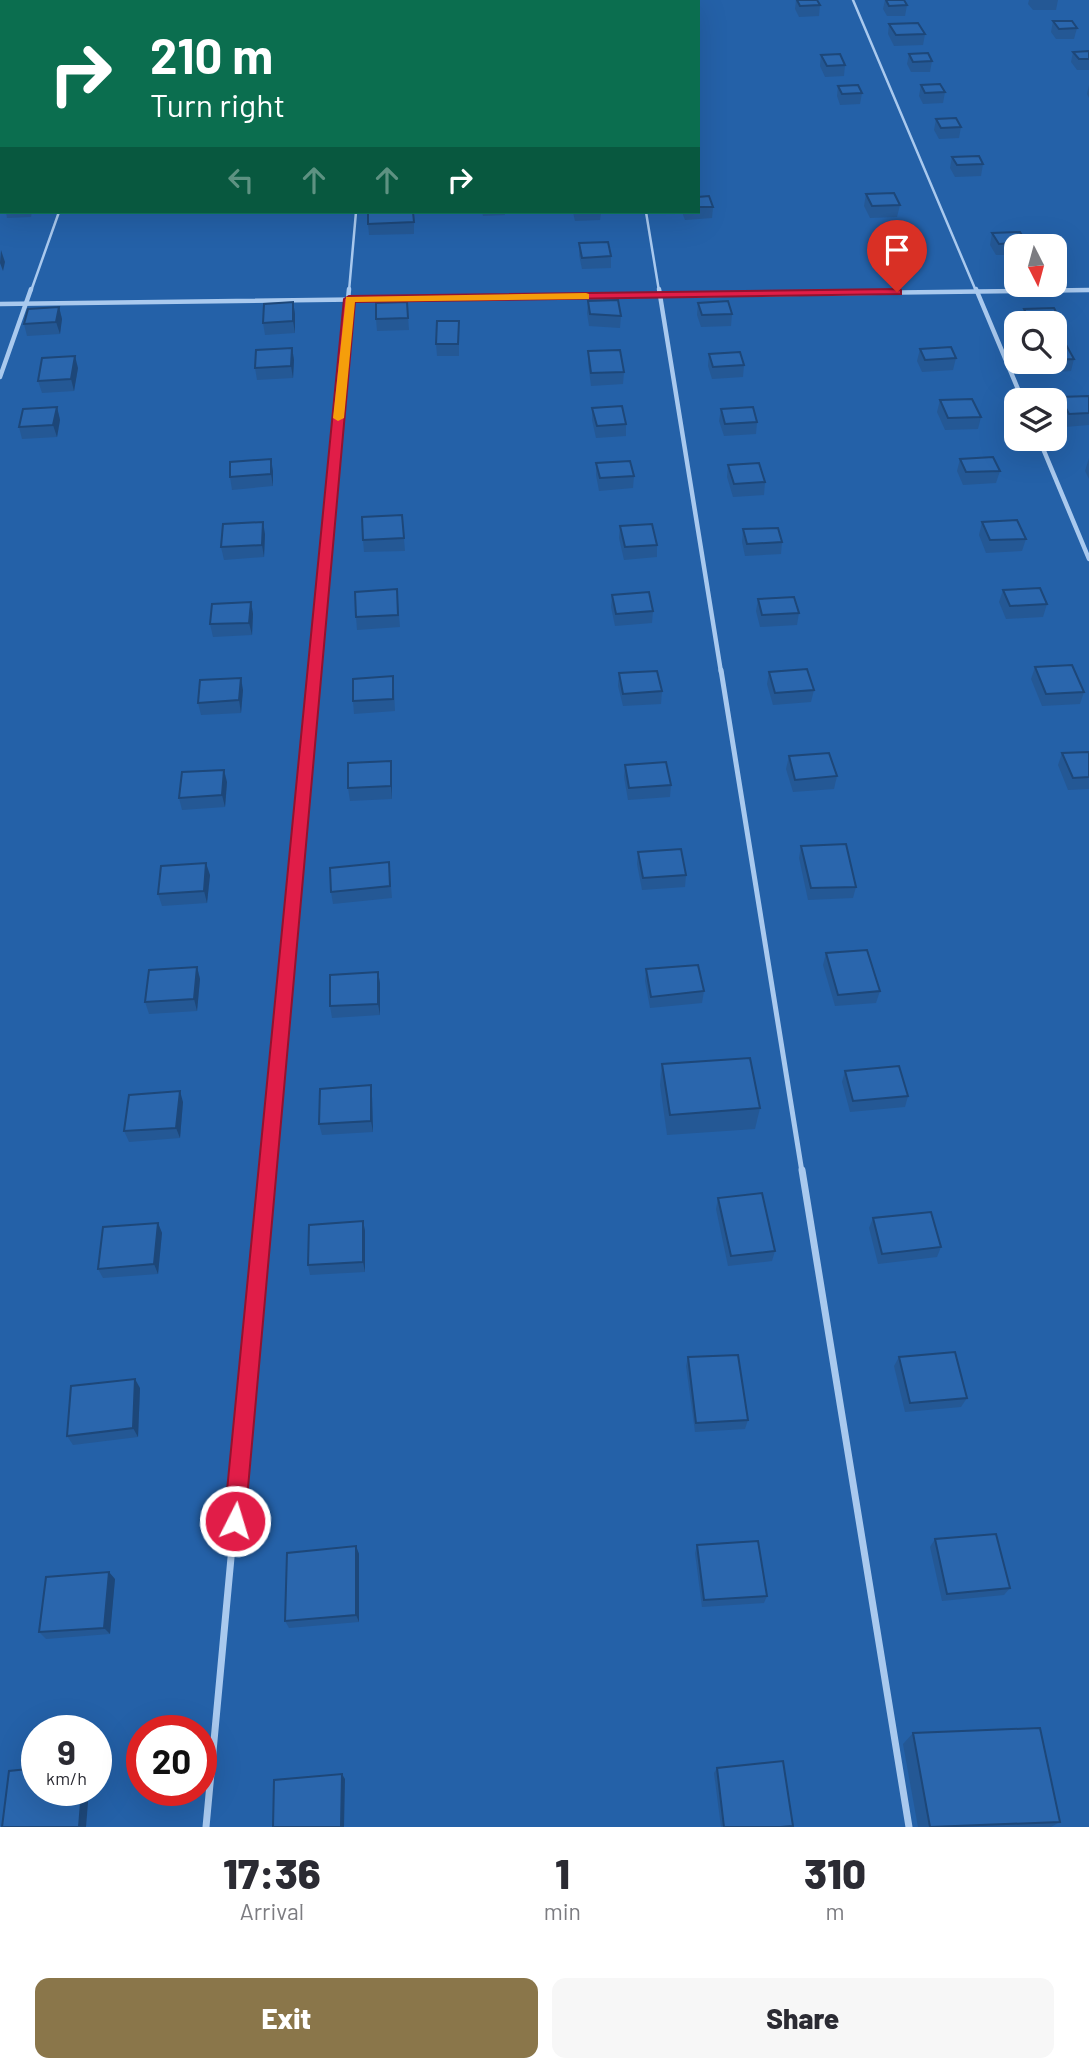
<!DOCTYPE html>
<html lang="en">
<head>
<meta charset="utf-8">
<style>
	body { margin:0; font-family:Barlow,sans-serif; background:#f7f7f7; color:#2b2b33; height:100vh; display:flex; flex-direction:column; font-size:26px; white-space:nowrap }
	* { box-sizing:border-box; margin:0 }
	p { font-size:23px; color:#7c7c81 }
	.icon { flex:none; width:38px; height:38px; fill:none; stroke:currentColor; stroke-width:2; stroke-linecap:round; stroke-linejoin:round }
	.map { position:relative; height:1827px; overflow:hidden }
	.sheet { display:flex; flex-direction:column; background:#fff; flex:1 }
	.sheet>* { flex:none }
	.hud { position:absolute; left:0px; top:0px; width:700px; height:214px; box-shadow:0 7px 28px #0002; background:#0b6e4f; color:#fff; overflow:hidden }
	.needle { width:46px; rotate:174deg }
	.fabs { position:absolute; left:1004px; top:234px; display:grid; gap:14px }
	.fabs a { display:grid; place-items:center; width:63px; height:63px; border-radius:14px; background:#fff; box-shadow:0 7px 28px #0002; font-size:35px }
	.speed { position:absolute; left:21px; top:1715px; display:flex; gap:14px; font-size:35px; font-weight:700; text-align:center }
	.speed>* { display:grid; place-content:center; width:91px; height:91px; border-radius:50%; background:#fff; box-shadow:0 7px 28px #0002; line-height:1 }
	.speed small { font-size:18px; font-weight:400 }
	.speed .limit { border:10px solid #d22; background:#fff; color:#111 }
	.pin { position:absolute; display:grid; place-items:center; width:60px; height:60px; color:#fff; margin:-72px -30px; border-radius:50% 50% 50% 0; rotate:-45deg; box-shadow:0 0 7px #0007 }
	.pin .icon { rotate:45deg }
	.me { position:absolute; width:77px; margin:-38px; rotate:5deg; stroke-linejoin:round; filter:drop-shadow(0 0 5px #0008) }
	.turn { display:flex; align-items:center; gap:24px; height:147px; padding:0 35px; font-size:32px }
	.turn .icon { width:91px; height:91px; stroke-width:2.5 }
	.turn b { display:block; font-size:49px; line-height:60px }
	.lanes { display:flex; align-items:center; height:66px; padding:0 35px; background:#0003; justify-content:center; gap:35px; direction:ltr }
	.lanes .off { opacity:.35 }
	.eta { display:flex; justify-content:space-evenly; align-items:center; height:119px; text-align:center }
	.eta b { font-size:42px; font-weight:800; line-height:49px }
	.primary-button { display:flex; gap:14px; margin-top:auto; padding:14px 35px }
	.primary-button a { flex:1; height:80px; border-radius:14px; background:#8a764a; color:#fff; font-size:28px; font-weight:800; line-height:80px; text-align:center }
	.primary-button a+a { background:#f7f7f7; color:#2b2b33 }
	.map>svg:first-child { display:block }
</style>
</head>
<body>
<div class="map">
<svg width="1089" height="1827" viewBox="0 0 1089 1827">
	<rect width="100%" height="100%" fill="#1b4f8f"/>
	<!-- green -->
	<path fill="#2461a8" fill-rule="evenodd" d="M0,0H1089V1827H0ZM2,2H698V212H2ZM1017,247H1055V285H1017ZM1017,324H1055V362H1017ZM1017,401H1055V439H1017ZM37,1731H96V1790H37ZM142,1731H201V1790H142Z"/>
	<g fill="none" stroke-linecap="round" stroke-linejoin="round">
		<!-- service-far3 -->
		<g stroke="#a9c9ee" stroke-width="2.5">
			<path d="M853,0L976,291"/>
			<path d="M646,212L659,291"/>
			<path d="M31,291L59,212"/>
			<path d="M349,291L356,212"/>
			<path d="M1010,291L1089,290"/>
		</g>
		<!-- service-far2 -->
		<g stroke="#a9c9ee" stroke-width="4.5">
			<path d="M659,289L721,672"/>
			<path d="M976,289L1023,401"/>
			<path d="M0,304L1089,290"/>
			<path d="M0,377L31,289"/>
			<path d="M1039,439L1089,559"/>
			<path d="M313,672L349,289"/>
		</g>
		<!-- service-far1 -->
		<g stroke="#a9c9ee" stroke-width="5">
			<path d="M721,670L802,1172"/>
			<path d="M267,1172L313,670"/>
		</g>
		<!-- service -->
		<g stroke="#a9c9ee" stroke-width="7">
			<path d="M802,1170L909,1827"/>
			<path d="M206,1827L267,1170"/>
		</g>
	</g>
	<!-- wall -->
	<g fill="#245895">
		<path d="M796,0H817L820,5L819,16L799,17L795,9Z"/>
		<path d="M885,0H904L907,5L905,16H887L883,9Z"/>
		<path d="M1029,0H1058L1056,10H1033L1028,4Z"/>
		<path d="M1053,21L1077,28L1074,39H1056L1051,32Z"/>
		<path d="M889,24L925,34L923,45L894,46L888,34Z"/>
		<path d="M1089,51V70H1077L1071,62L1073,52Z"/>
		<path d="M909,54L932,61L930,72H911L907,64Z"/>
		<path d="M821,55L845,65L844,76L825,77L820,66Z"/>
		<path d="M921,85L945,92L943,103L923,104L919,96Z"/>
		<path d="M1089,85V98L1087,94Z"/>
		<path d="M838,86L862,93L860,104L840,105L837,96Z"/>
		<path d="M936,119L961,127L959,138L939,139L934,130Z"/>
		<path d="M952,157L983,164L981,176L955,177L950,168Z"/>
		<path d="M866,194L900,205L897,217L870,218L864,206Z"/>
		<path d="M698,197L713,207L712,218L685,220L682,212H698Z"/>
		<path d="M6,212H32L31,217L7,218Z"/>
		<path d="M414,212V234L369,235L368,224Z"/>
		<path d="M482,212H504L505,215L483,216Z"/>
		<path d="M573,212H601L600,220L575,221Z"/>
		<path d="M992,233L1026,242L1025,247H1017V278H1014L1004,260L1006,255H996L990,245Z"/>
		<path d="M881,236L913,244L911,256L883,257L878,247Z"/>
		<path d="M579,243L611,256V268L582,269L579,255Z"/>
		<path d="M588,301L621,316L620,328L589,326L587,313Z"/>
		<path d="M293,302L295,314V333L265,335L263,323Z"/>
		<path d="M407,302L409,330L377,331L376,319Z"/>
		<path d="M698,303L732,314L731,326L701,327L697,315Z"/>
		<path d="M59,307L62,319L60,334L27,336L24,324Z"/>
		<path d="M1024,309L1060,319L1057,331H1055V324H1022L1021,321Z"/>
		<path d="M459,321V356H437L436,344Z"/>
		<path d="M1055,344L1074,359L1071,371L1040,373L1034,362H1055Z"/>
		<path d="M292,348L294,360L293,378L257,380L255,368Z"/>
		<path d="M920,349L956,358L953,370L922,372L917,361Z"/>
		<path d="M588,351L624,372L623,384L591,386L588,363Z"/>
		<path d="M709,354L744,365L743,377L712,379L708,366Z"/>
		<path d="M78,368L74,391L42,393L38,381Z"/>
		<path d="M1089,396V425L1065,427L1056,409L1060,397Z"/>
		<path d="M940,400L981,417L978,429L945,430L937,412Z"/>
		<path d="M57,407L60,420L57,437L22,439L19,427Z"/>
		<path d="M592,408L626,424V436L596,438L592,420Z"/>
		<path d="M721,409L757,422L756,434L724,436L719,421Z"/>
		<path d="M1089,458V479L1085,471Z"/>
		<path d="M960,459L1000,471L996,483L963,485L957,471Z"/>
		<path d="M596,463L634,476L633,488L599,491L596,475Z"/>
		<path d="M728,465L765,482L764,495L733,497L727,477Z"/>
		<path d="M273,471V486L232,490L230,477Z"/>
		<path d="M402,515L405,551L364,552L363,540Z"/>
		<path d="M982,522L1026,539L1022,551L986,553L979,535Z"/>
		<path d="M620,526L657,545V557L624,560L619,538Z"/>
		<path d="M743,529L782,542L781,554L745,556L742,542Z"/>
		<path d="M265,534L264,557L224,560L221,547Z"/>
		<path d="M1003,590L1047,604L1043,617L1006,619L999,602Z"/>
		<path d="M612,595L653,611L652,623L615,626L611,607Z"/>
		<path d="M758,599L799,613L797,625L760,627L756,611Z"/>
		<path d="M251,602L253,614L252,635L213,637L210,624Z"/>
		<path d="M398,602L400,627L357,630L356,617Z"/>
		<path d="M1035,667L1084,692L1080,704L1042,706L1031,679Z"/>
		<path d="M769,672L814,690L811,702L773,705L767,684Z"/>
		<path d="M619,673L662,691L661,704L623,706L618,686Z"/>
		<path d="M394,689L395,711L354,714L353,701Z"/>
		<path d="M243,690L241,713L201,715L198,703Z"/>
		<path d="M1089,752V789L1068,790L1058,765L1062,753Z"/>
		<path d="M789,756L837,776L834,789L793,792L786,769Z"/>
		<path d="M625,765L671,785L670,797L628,800L624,777Z"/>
		<path d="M392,773V799L350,801L348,788Z"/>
		<path d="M227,782L225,807L182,810L179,798Z"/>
		<path d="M801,846L856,887L853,898L808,900L799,858Z"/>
		<path d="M638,852L686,875L685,887L642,890L637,864Z"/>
		<path d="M390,874L392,898L333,904L331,892Z"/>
		<path d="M210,875L207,903L162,906L158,894Z"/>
		<path d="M826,953L880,991L876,1003L835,1006L823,965Z"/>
		<path d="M197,967L200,979L197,1011L149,1014L145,1002Z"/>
		<path d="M646,969L704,991L702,1003L650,1008L645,981Z"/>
		<path d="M378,972L380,983V1015L332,1018L330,1006Z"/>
		<path d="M662,1064L760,1108L755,1129L667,1135L660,1085Z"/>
		<path d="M845,1071L908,1096L905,1107L850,1112L842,1082Z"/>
		<path d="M371,1085L372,1096L373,1132L322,1135L319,1124Z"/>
		<path d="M183,1102L180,1138L129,1142L124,1131Z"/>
		<path d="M718,1198L775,1251L772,1261L728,1266L716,1209Z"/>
		<path d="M873,1218L941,1247L937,1257L878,1264L869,1228Z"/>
		<path d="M363,1221L365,1231V1272L310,1275L308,1265Z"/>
		<path d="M158,1223L162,1233L158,1274L103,1278L98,1269Z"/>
		<path d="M688,1357L748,1420L745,1429L695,1432L686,1366Z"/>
		<path d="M899,1357L967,1398L961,1407L905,1412L894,1366Z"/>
		<path d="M140,1388L138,1437L73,1445L67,1436Z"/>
		<path d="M935,1539L1010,1588L1004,1595L942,1601L930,1547Z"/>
		<path d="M697,1545L767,1596L764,1603L702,1607L695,1553Z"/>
		<path d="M356,1546L359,1554V1622L289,1628L285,1621Z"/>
		<path d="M115,1579L110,1634L46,1639L39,1632Z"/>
		<path d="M913,1733L1060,1822L1051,1827H918L903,1744Z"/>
		<path d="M717,1768L793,1826L792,1827H721L714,1773Z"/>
	</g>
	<!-- shaded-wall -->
	<g fill="#1d4779">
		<path d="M1,250L5,262L3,271L0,263Z"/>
		<path d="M293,302L295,314V333L293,321Z"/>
		<path d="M59,307L62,319L60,334L56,322Z"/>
		<path d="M292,348L294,360L293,378L291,366Z"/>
		<path d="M75,356L78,368L74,391L71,379Z"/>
		<path d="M57,407L60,420L57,437L53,425Z"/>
		<path d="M271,459L273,471V486L271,474Z"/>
		<path d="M263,522L265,534L264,557L262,545Z"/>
		<path d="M251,602L253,614L252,635L249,623Z"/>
		<path d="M241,678L243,690L241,713L239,700Z"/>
		<path d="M391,761L392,773V799L391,786Z"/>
		<path d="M224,770L227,782L225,807L222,795Z"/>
		<path d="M206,863L210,875L207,903L204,891Z"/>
		<path d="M197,967L200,979L197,1011L194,999Z"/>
		<path d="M378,972L380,983V1015L378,1004Z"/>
		<path d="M371,1085L372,1096L373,1132L371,1121Z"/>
		<path d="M180,1091L183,1102L180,1138L176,1128Z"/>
		<path d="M363,1221L365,1231V1272L363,1262Z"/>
		<path d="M158,1223L162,1233L158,1274L154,1264Z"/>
		<path d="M135,1379L140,1388L138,1437L133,1428Z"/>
		<path d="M356,1546L359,1554V1622L356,1615Z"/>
		<path d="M109,1572L115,1579L110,1634L104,1628Z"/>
		<path d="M342,1774L345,1779L344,1827H341Z"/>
		<path d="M82,1790H89L86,1827H79Z"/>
	</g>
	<!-- building -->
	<g fill="#2a66ad" stroke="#1d4779" stroke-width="2">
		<rect x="558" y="0" width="16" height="2"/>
		<path d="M641,0H665L666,2H641Z"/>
		<path d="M797,0H817L820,5L800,6Z"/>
		<path d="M886,0H904L907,5L889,6Z"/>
		<path d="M1053,21H1072L1077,28L1059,29Z"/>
		<path d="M918,23L925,34L896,35L889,24Z"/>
		<path d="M1089,51V59H1079L1073,52Z"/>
		<path d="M928,53L932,61L913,62L909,54Z"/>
		<path d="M840,54L845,65L827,66L821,55Z"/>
		<path d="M940,84L945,92L925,93L921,85Z"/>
		<path d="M858,85L862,93L842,94L838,86Z"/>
		<path d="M956,118L961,127L941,128L936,119Z"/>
		<path d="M979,156L983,164L957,165L952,157Z"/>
		<path d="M894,193L900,205L872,206L866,194Z"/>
		<path d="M709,196L713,207H698V197Z"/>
		<path d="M368,212H413L414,222L368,224Z"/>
		<path d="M1020,232L1026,242L999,244L992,233Z"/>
		<path d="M909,235L913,244L885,245L881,236Z"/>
		<path d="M608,242L611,256L582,258L579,243Z"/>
		<path d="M1007,248H1017V266Z"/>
		<path d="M618,300L621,316L590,314L588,301Z"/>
		<path d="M728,301L732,314L702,315L698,303Z"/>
		<path d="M293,302V321L263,323L264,304Z"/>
		<path d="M407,302L408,318L376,319V303Z"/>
		<path d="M59,307L56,322L24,324L28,309Z"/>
		<path d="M1054,308L1060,319L1030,320L1024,309Z"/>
		<path d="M437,321H459L458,344H436Z"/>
		<path d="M1065,343L1074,359L1055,360V344Z"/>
		<path d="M951,347L956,358L925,360L920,349Z"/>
		<path d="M292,348L291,366L255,368L256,350Z"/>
		<path d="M620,350L624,372L591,373L588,351Z"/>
		<path d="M740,352L744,365L713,367L709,354Z"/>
		<path d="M75,356L71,379L38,381L42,358Z"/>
		<path d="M1089,396V413L1069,414L1060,397Z"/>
		<path d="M972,399L981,417L948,418L940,400Z"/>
		<path d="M622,406L626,424L597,426L592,408Z"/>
		<path d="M57,407L53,425L19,427L23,409Z"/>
		<path d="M753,407L757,422L725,424L721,409Z"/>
		<path d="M993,457L1000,471L966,472L960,459Z"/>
		<path d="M271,459V474L230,477V462Z"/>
		<path d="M630,461L634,476L600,478L596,463Z"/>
		<path d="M759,463L765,482L734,484L728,465Z"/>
		<path d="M402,515L404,538L363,540L362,517Z"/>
		<path d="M1017,520L1026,539L990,540L982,522Z"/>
		<path d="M263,522L262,545L221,547L223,524Z"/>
		<path d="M652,524L657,545L625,547L620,526Z"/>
		<path d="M778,528L782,542L747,544L743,529Z"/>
		<path d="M1040,588L1047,604L1010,606L1003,590Z"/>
		<path d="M397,589L398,615L356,617L355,592Z"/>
		<path d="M649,592L653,611L616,614L612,595Z"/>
		<path d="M794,597L799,613L762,615L758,599Z"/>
		<path d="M251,602L249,623L210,624L212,604Z"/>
		<path d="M1072,665L1084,692L1046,694L1035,667Z"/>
		<path d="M807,669L814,690L775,693L769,672Z"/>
		<path d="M657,671L662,691L623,694L619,673Z"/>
		<path d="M393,676V699L353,701V679Z"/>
		<path d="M241,678L239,700L198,703L200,680Z"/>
		<path d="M1089,752V777L1073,778L1062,753Z"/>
		<path d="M829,753L837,776L795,780L789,756Z"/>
		<path d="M391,761V786L348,788V763Z"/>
		<path d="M666,762L671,785L629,788L625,765Z"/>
		<path d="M224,770L222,795L179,798L182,772Z"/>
		<path d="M846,844L856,887L811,888L801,846Z"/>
		<path d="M681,849L686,875L643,878L638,852Z"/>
		<path d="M389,862L390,886L331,892L330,868Z"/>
		<path d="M206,863L204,891L158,894L161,866Z"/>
		<path d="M867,950L880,991L838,995L826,953Z"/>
		<path d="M698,965L704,991L651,997L646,969Z"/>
		<path d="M197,967L194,999L145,1002L149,970Z"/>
		<path d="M378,972V1004L330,1006V975Z"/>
		<path d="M750,1058L760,1108L670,1115L662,1064Z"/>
		<path d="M899,1066L908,1096L853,1101L845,1071Z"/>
		<path d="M371,1085V1121L319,1124L320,1089Z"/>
		<path d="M180,1091L176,1128L124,1131L129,1095Z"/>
		<path d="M762,1193L775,1251L731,1256L718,1198Z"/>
		<path d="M931,1212L941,1247L882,1254L873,1218Z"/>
		<path d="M363,1221V1262L308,1265L309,1225Z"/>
		<path d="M158,1223L154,1264L98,1269L103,1227Z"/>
		<path d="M955,1352L967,1398L910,1403L899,1357Z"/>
		<path d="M738,1355L748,1420L696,1423L688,1357Z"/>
		<path d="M135,1379L133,1428L67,1436L71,1386Z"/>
		<path d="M996,1534L1010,1588L947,1594L935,1539Z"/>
		<path d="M758,1541L767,1596L704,1600L697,1545Z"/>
		<path d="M356,1546V1615L285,1621L287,1553Z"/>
		<path d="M109,1572L104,1628L39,1632L46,1577Z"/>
		<path d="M1040,1728L1060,1822L930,1827L913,1733Z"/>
		<path d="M783,1761L793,1826L781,1827H724L717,1768Z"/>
		<path d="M37,1768V1790H82L79,1827H2L9,1771Z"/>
		<path d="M342,1774L341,1827H273L274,1780Z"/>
	</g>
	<!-- route -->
	<path fill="#e11d48" stroke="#92132f" stroke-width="2" d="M897,289L901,290V294L355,302L245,1521L242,1529L235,1532L227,1529L224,1521L344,299L349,296Z"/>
	<!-- slow -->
	<path fill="#f59e0b" d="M586,293L589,294V299L355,302L344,418L338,421L333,418L346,297Z"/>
</svg>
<div class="fabs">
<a><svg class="needle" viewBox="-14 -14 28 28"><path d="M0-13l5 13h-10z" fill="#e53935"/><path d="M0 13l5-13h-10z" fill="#7c7c81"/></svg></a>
<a><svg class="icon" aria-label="search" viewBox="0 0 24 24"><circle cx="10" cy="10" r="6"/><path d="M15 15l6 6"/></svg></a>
<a><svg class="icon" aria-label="layers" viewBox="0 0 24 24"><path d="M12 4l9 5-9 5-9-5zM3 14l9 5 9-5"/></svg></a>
</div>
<div class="speed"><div>9<small>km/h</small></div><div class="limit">20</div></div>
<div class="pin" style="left:897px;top:292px;background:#d93025"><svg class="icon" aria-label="arrive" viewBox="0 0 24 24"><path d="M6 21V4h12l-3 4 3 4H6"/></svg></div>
<svg class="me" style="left:235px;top:1521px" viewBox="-20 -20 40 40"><circle r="17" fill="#e11d48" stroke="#fff" stroke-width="3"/><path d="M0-11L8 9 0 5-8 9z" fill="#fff"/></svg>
<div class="hud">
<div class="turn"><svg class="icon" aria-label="right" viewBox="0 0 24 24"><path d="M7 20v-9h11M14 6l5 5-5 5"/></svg><div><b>210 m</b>Turn right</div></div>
<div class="lanes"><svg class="icon off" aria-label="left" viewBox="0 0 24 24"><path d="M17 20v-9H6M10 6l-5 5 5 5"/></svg><svg class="icon off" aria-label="ahead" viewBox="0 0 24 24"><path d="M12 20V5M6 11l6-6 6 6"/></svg><svg class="icon off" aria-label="ahead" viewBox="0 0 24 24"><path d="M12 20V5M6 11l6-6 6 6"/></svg><svg class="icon" aria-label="right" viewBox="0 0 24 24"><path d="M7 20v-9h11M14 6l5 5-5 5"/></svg></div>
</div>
</div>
<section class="sheet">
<div class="eta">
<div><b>17:36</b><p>Arrival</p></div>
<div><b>1</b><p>min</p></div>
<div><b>310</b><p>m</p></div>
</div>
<div class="primary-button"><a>Exit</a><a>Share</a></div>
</section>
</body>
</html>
